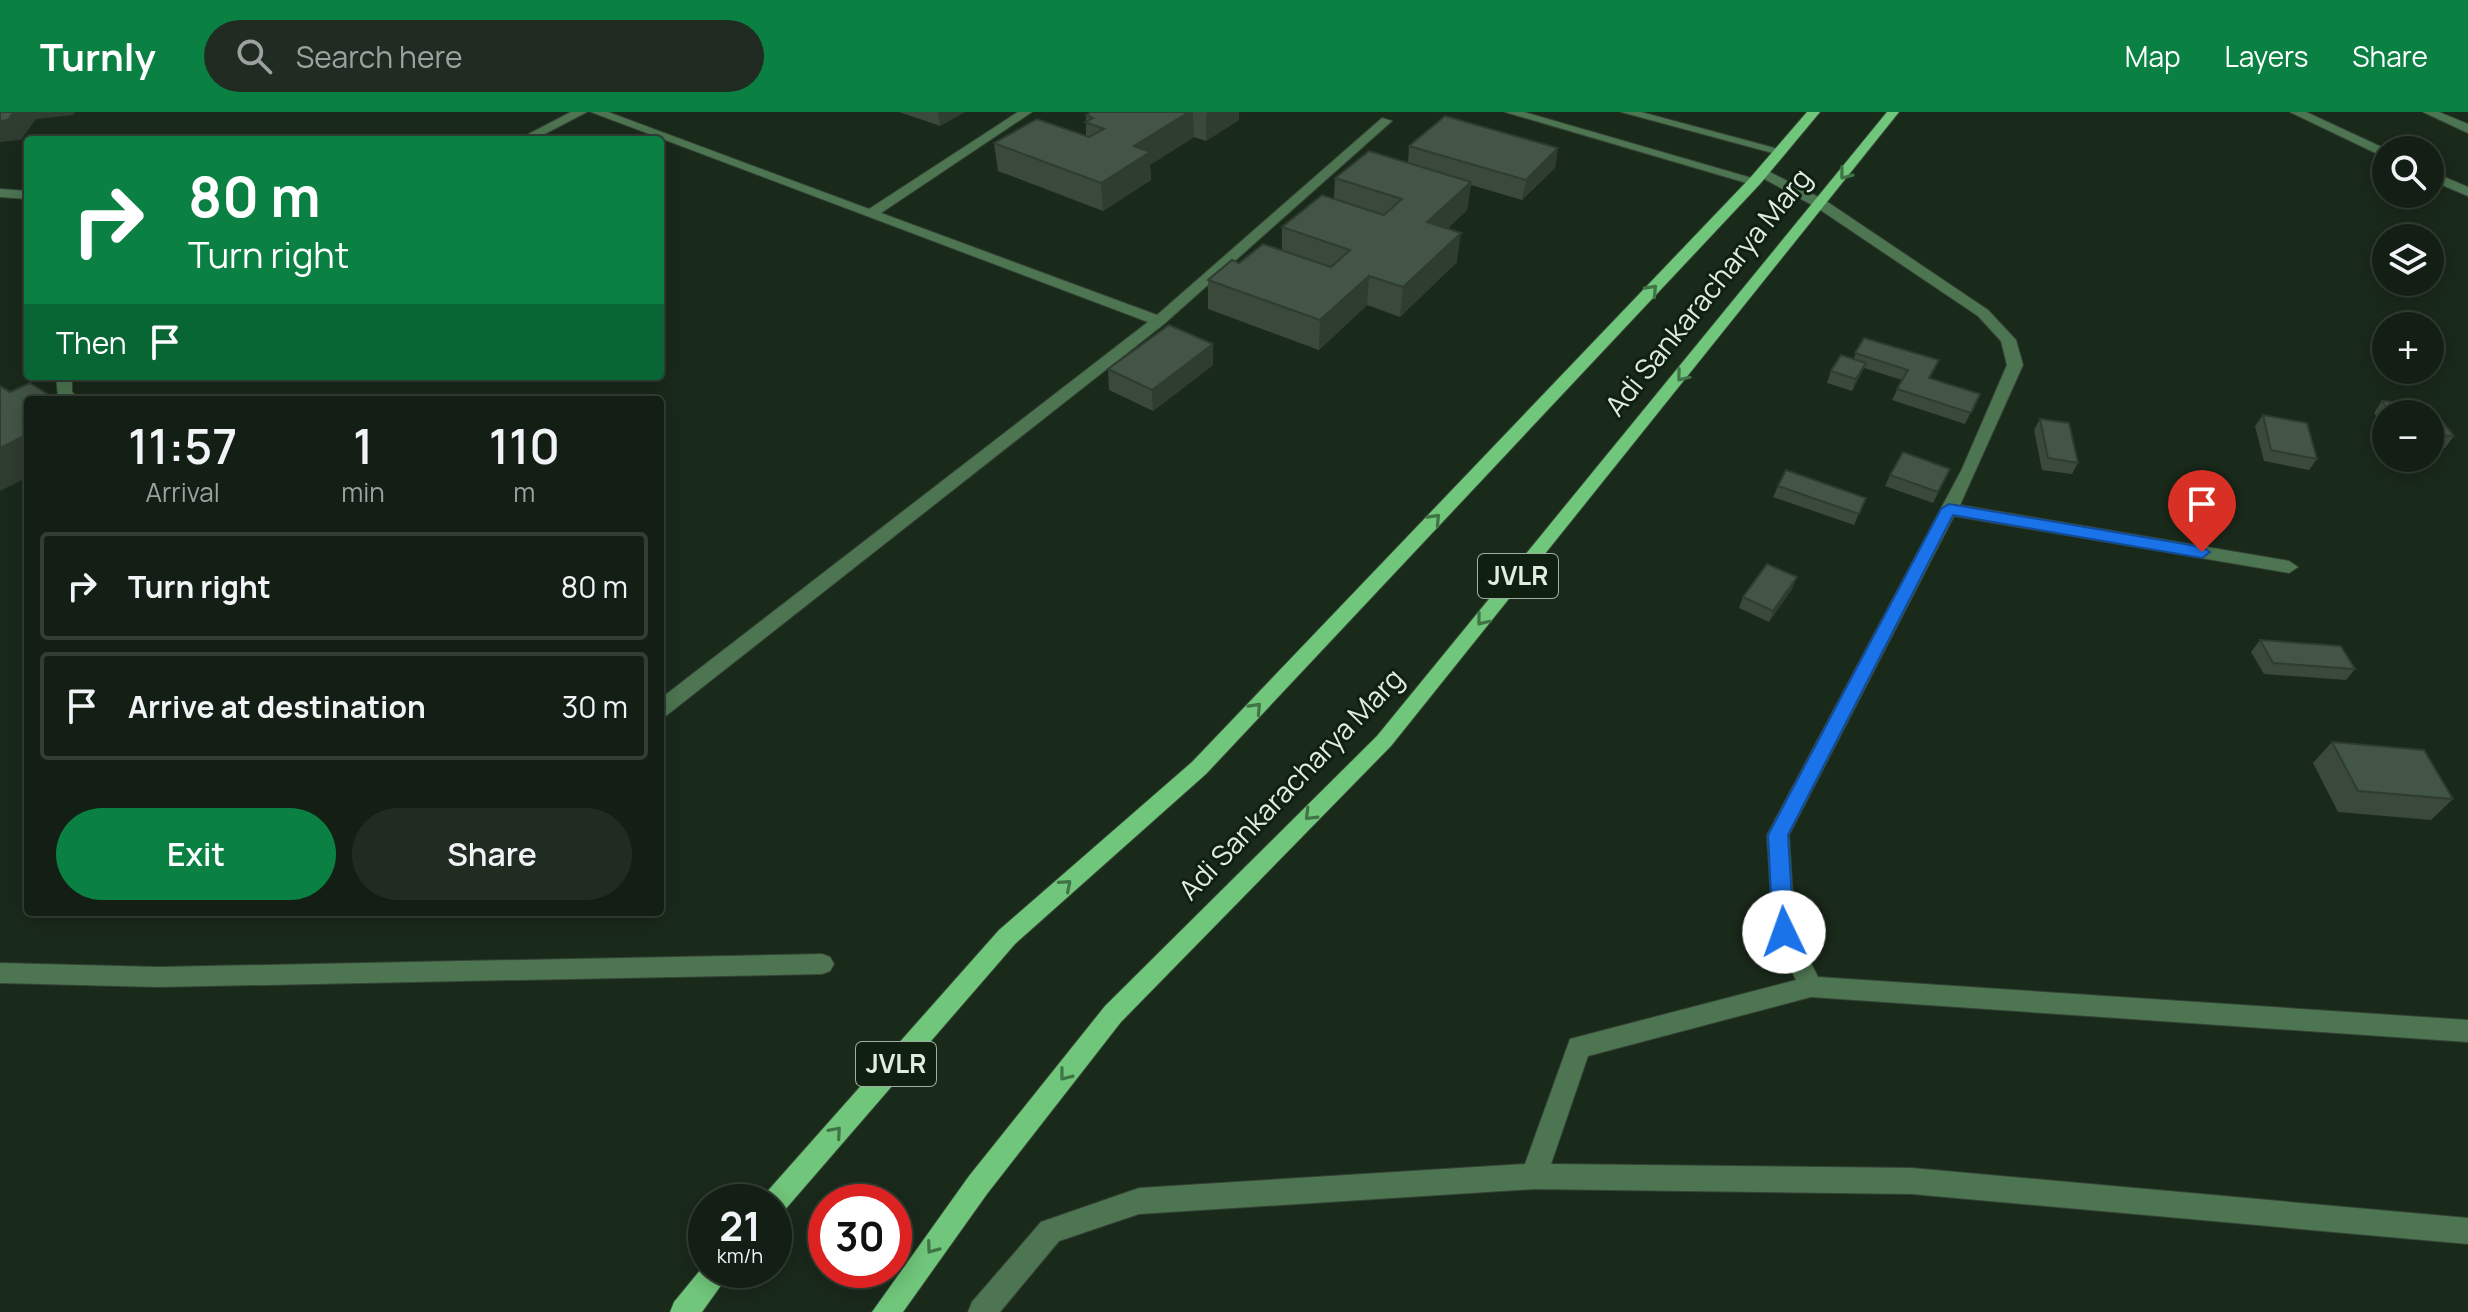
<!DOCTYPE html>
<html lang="en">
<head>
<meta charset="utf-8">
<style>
	body { margin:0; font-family:Manrope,sans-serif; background:#202c22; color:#f1f3f6; height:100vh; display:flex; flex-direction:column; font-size:30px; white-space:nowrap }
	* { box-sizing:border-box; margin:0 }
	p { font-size:26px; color:#9da2a0 }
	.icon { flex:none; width:44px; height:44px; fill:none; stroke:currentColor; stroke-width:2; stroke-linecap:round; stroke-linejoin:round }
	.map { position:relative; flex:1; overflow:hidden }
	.drawer { position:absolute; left:24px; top:284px; width:640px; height:520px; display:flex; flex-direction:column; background:#131f14; border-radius:8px; box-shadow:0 4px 20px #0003,0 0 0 2px #323d34 }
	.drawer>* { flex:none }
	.guide { position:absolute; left:24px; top:24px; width:640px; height:244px; border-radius:8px; box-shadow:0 4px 20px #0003,0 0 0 2px #323d34; background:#0b8043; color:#fff; overflow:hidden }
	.buttons { position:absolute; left:2372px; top:24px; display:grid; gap:16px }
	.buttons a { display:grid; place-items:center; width:72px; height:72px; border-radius:50%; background:#131f14; box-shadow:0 4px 20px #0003,0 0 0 2px #323d34; font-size:40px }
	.speed { position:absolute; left:688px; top:1072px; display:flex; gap:16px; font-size:40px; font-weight:700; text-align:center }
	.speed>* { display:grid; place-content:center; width:104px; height:104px; border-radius:50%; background:#131f14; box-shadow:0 4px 20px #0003,0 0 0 2px #323d34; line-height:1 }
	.speed small { font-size:20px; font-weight:400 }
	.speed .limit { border:12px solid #d22; background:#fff; color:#111 }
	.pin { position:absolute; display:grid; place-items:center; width:68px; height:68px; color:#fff; margin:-82px -34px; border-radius:50% 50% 50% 0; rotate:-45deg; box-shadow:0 0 8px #0007 }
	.pin .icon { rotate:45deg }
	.me { position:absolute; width:88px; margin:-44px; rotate:357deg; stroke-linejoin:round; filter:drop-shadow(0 0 6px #0008) }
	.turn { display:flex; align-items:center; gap:28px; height:168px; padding:0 32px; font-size:36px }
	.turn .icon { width:104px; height:104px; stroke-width:2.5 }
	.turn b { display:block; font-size:56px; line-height:68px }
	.then { display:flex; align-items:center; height:76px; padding:0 32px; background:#0003; gap:16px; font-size:30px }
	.eta { display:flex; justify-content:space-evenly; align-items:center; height:136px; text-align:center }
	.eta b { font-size:48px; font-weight:600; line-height:56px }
	.primary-button { display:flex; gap:16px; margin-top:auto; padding:16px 32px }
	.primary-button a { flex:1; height:92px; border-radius:48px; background:#0b8043; color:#fff; font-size:32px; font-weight:600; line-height:92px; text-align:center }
	.primary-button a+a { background:#202c22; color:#f1f3f6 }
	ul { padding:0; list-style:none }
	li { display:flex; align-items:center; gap:24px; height:108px; margin:0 16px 12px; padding:0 16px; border:4px solid #323d34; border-radius:8px }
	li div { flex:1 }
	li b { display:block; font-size:30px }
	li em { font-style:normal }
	header { display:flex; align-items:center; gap:48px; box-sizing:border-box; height:112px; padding:0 40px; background:#0b8043; color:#fff }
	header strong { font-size:38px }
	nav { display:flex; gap:44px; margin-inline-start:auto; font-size:28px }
	.search { width:560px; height:72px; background:#202c22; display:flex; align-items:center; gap:20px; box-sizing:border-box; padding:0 28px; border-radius:44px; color:#9da2a0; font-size:30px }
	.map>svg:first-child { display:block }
</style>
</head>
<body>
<header>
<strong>Turnly</strong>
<div class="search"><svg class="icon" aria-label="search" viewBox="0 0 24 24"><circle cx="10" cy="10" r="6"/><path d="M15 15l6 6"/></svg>Search here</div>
<nav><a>Map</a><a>Layers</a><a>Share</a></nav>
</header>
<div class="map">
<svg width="2468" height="1200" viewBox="0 0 2468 1200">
	<rect width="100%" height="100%" fill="#19291a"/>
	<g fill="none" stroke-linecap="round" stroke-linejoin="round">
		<defs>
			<g id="minor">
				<path d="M571,0H587L533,28H517Z"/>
				<path d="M591,0H608L869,97L1018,0H1032L881,101L1157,203L1382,6L1392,9L1164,212L667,603L660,605V587L1148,210Z"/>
				<path d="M1505,0H1524L1762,69L1750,72Z"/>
				<path d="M1621,0H1641L1786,39L1780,43Z"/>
				<path d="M2290,0H2306L2388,38L2386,46Z"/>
				<path d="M2423,0H2439L2468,12V21Z"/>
				<path d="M1762,56L1826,89L1988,198L2016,228L2023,253L1960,393L2289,449L2298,455L2289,461L1954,404L1789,723L1795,820L1818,865L2468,908V930L1811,885L1588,944L1551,1052L1912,1056L2468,1106V1132L1912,1082L1534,1077L1139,1102L1059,1129L1000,1200H968L972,1190L1041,1110L1139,1076L1525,1052L1570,927L1796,868L1773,820L1767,723L1962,357L2007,253L2001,229L1978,204L1816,95L1757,63L1756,60Z"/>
				<path d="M2430,59L2468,75V84L2430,68Z"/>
				<path d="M0,77L28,79V87L0,85Z"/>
				<path d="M56,264H72V280L80,288L58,285Z"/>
				<path d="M822,842L830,845L834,852L830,859L822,862L159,875L0,871V851L159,855Z"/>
			</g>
			<g id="major">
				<path d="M1807,0H1820L1760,72L1206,662L1015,832L783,1100L774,1104V1090H761L765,1082L999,818L1192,650L1750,66Z"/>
				<path d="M1887,0H1899L1391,634L1121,910L987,1082L903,1200H872L969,1064L1105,894L1377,624Z"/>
				<path d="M706,1151V1158H732L702,1200H670L674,1190Z"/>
			</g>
		</defs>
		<!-- minor casing -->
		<use href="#minor" stroke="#354436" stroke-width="2"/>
		<!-- major casing -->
		<use href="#major" stroke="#354436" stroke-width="2"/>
		<!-- minor -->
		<use href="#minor" fill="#4d7551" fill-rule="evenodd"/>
		<!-- major -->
		<use href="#major" fill="#70c67a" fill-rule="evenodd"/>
	</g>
	<!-- wall -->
	<g fill="#3a493a">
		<path d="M899,0H965L940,14Z"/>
		<path d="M1091,0H1239V8L1206,29L1194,25L1150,53L1151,68L1103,99L998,59L994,31L1086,24V3Z"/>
		<path d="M1409,34L1558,36L1555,56L1522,88L1471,73L1467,98L1447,117L1457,150L1400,205L1367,193L1319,238L1208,197V168L1239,151L1282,139V115L1334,87L1335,66L1408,51Z"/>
		<path d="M1864,226L1930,266L1980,282L1965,312L1892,288L1902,268L1864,256L1852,279L1827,271L1831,259L1853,247Z"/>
		<path d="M1213,253L1153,299L1109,278L1108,257Z"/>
		<path d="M2382,289L2429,293L2454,324L2445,336L2430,335V302H2386V317L2374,301Z"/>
		<path d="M2263,303L2317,347L2309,358L2264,349L2255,314Z"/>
		<path d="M2040,307L2078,351L2072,362L2042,358L2034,318Z"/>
		<path d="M1950,357L1933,391L1885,374L1890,363Z"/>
		<path d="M1778,374L1866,386L1854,413L1773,385Z"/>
		<path d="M1797,465L1792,477L1769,510L1739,496L1743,485Z"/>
		<path d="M2260,528L2355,557L2346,568L2264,562L2251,540Z"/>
		<path d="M2332,630L2453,687L2431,708L2338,700L2313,651Z"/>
	</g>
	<!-- shaded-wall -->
	<g fill="#2f3c30">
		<path d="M14,0H75L73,3L36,7L21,28L0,30V9Z"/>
		<path d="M938,0H965L940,14Z"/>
		<path d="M1189,0H1193L1194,25L1150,53L1151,68L1103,99L1101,71L1134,34Z"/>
		<path d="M1208,0H1239V8L1206,29V2Z"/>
		<path d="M1558,36L1555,56L1522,88L1526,68Z"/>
		<path d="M1471,70L1467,98L1423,139L1427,110Z"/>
		<path d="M1461,121L1457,150L1400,205L1403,175Z"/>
		<path d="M1369,164L1367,193L1319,238L1320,208Z"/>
		<path d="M1213,232V253L1153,299L1152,278Z"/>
		<path d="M1866,251L1861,262L1852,279L1856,267Z"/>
		<path d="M28,322V365L0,379V336Z"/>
		<path d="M1797,465L1792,477L1769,510L1773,499Z"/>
	</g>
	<!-- building -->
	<g fill="#435544" stroke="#2f3c30" stroke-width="2">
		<path d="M0,0H14L8,8L0,9Z"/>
		<path d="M1091,0H1189L1134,34L1150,40L1101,71L994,31L1037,7L1089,25L1104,17L1085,10L1093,6L1086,3Z"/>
		<path d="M1445,4L1558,36L1526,68L1409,34Z"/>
		<path d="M1369,39L1471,70L1427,110L1461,121L1403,175L1369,164L1320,208L1208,168L1232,148L1239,151L1263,132L1331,155L1350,138L1282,115L1322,83L1384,103L1402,87L1335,66Z"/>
		<path d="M1169,213L1213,232L1152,278L1108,257Z"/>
		<path d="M1864,226L1939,248L1929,266L1980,282L1971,301L1897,277L1908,258L1855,241Z"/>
		<path d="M1841,243L1866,251L1856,267L1831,259Z"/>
		<path d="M30,271L57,288H28V322L0,336V274L10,280Z"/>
		<path d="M2382,289L2429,293L2454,324L2430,323V302H2391Z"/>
		<path d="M2263,303L2307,311L2317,347L2271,338Z"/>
		<path d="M2040,307L2069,311L2078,351L2048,346Z"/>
		<path d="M1903,340L1950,357L1938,380L1890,363Z"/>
		<path d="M1786,358L1866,386L1859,402L1778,374Z"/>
		<path d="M1767,452L1797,465L1773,499L1743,485Z"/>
		<path d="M2260,528L2341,534L2355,557L2273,551Z"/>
		<path d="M2332,630L2424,638L2453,687L2358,679Z"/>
	</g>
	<!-- one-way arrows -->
	<defs><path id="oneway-chevron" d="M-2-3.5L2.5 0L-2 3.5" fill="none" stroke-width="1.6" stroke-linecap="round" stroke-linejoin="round" transform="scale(2)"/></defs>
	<g stroke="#407346">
		<use href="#oneway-chevron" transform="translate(1845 62) rotate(128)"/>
		<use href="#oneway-chevron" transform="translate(1652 178) rotate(-47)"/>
		<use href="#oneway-chevron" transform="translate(1682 264) rotate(129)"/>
		<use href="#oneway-chevron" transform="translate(1435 407) rotate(-47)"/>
		<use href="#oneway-chevron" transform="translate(1482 508) rotate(129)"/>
		<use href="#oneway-chevron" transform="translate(1256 596) rotate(-47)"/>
		<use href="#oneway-chevron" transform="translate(1310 703) rotate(135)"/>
		<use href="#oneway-chevron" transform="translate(1066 773) rotate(-41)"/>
		<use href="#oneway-chevron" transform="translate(1065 963) rotate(128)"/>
		<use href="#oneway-chevron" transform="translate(836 1020) rotate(-49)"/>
		<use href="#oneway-chevron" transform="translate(932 1136) rotate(126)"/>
	</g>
	<!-- route -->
	<path fill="#1a73e8" stroke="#114b97" stroke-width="2" d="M1949,392L2202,435L2210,440L2202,446L1953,403L1788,723L1794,820L1791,827L1784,829L1776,827L1773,820L1768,723L1941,397Z"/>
	<g text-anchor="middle" stroke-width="6" stroke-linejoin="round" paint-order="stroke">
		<!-- shield labels -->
		<g fill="#0f2011" stroke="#a1aea3" stroke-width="2">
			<rect x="1478" y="442" width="80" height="44" rx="6"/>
			<rect x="856" y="930" width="80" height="44" rx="6"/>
		</g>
		<g font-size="26" font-weight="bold" fill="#e0ebe1">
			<text x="1518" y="473">JVLR</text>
			<text x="896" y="961">JVLR</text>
		</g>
		<!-- street labels -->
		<g font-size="28" fill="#e0ebe1" stroke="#0f2011">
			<text transform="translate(1708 180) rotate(-51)" y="10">Adi Sankaracharya Marg</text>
			<text transform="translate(1291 672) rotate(-46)" y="10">Adi Sankaracharya Marg</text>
		</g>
	</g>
</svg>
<div class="buttons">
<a><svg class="icon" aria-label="search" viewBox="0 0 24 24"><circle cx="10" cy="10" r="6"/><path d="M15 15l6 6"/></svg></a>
<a><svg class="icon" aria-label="layers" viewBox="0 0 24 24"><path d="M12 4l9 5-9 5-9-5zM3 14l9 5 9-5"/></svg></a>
<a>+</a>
<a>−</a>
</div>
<div class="speed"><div>21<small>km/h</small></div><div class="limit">30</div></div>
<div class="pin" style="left:2202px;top:440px;background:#d93025"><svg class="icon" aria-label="arrive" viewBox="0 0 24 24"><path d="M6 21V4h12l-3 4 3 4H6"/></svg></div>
<svg class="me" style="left:1784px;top:820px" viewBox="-20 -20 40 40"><circle r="19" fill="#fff"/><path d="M0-13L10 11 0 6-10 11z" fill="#1a73e8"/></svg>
<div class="guide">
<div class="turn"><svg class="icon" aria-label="right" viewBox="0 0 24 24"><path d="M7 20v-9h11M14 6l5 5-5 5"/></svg><div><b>80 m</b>Turn right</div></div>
<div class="then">Then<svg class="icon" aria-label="arrive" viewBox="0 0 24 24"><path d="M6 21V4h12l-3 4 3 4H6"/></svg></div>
</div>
<section class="drawer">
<div class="eta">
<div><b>11:57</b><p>Arrival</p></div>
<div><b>1</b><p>min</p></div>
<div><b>110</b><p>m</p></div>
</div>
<ul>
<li><svg class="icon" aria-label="right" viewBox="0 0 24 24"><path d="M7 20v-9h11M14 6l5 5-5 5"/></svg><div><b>Turn right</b></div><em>80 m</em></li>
<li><svg class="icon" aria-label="arrive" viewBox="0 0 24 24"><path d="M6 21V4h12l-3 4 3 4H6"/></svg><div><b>Arrive at destination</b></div><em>30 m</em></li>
</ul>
<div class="primary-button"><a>Exit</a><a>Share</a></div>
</section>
</div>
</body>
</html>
